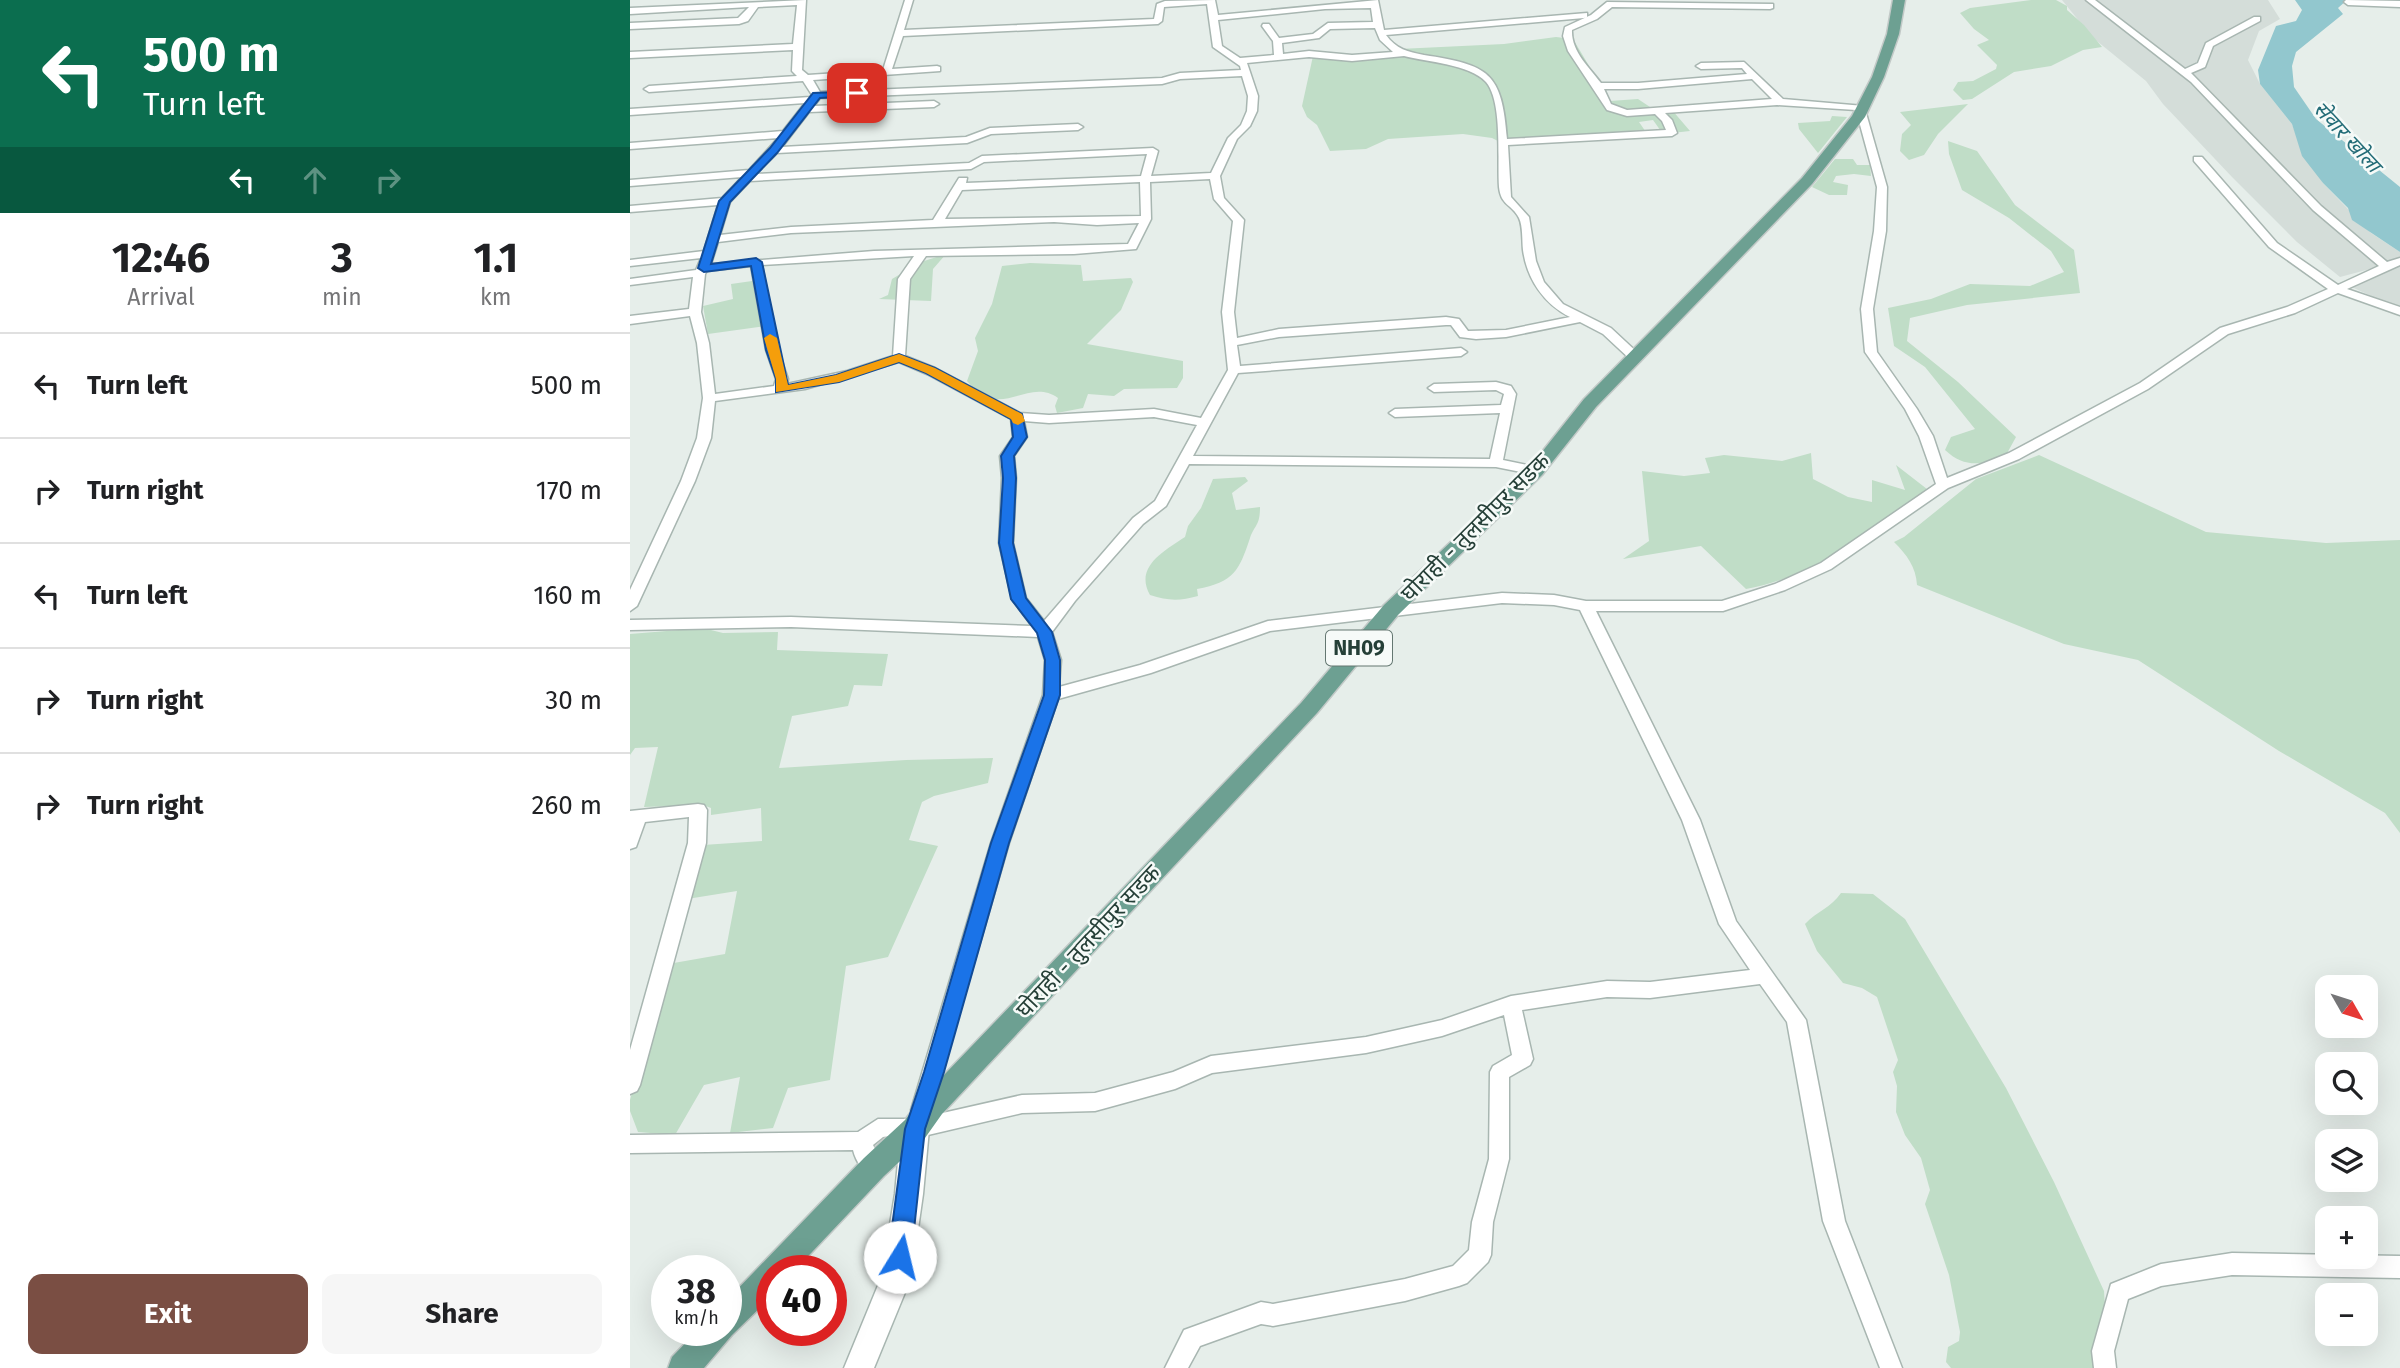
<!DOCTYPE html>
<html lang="en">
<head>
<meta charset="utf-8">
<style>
	body { margin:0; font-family:"Fira Sans","Noto Sans Devanagari",sans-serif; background:#f6f6f6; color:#202124; height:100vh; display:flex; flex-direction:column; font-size:26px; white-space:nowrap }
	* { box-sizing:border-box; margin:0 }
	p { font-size:23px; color:#757577 }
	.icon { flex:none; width:38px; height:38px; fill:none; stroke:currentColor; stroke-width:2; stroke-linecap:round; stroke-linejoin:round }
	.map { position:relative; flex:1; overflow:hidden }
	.sheet { display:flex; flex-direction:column; background:#fff; width:630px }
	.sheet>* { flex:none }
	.hud { background:#0b6e4f; color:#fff; overflow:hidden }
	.needle { width:46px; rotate:129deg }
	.controls { position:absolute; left:1685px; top:975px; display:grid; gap:14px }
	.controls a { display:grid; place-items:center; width:63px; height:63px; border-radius:14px; background:#fff; box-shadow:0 7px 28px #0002; font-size:35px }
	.speed { position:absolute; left:21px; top:1255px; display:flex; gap:14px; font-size:35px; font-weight:700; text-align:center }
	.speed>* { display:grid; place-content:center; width:91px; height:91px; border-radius:50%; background:#fff; box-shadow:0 7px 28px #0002; line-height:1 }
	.speed small { font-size:18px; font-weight:400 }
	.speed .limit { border:10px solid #d22; background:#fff; color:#111 }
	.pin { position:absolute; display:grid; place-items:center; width:60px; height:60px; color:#fff; margin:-30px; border-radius:14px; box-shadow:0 4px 10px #0006 }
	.me { position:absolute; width:77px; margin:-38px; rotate:9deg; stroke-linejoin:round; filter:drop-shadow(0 0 5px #0008) }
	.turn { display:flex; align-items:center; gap:24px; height:147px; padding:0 28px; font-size:32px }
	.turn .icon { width:91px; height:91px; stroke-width:2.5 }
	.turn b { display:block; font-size:49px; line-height:60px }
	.lanes { display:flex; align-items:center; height:66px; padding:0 28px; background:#0003; justify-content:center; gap:35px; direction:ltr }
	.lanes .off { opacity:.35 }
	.eta { display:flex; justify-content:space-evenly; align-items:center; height:119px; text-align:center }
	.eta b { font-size:42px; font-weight:700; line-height:49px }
	.button { display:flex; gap:14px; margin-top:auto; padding:14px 28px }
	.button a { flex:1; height:80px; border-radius:14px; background:#7a4e43; color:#fff; font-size:28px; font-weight:700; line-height:80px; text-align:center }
	.button a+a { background:#f6f6f6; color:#202124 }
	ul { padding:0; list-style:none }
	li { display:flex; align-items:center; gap:21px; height:105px; padding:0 28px; border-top:2px solid #e0e0e0 }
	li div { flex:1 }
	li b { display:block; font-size:26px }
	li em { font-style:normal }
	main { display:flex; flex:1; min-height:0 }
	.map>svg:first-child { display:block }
</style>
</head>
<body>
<main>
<section class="sheet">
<div class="hud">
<div class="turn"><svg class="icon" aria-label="left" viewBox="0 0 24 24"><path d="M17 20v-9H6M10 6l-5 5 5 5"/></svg><div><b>500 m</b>Turn left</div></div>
<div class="lanes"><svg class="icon" aria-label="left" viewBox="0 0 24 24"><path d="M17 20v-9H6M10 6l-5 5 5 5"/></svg><svg class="icon off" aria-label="ahead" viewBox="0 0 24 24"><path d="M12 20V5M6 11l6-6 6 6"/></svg><svg class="icon off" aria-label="right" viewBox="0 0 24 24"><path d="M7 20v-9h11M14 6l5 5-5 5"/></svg></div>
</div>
<div class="eta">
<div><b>12:46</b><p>Arrival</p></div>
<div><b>3</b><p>min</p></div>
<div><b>1.1</b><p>km</p></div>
</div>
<ul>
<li><svg class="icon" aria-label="left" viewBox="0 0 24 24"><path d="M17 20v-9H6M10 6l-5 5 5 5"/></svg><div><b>Turn left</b></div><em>500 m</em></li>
<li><svg class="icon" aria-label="right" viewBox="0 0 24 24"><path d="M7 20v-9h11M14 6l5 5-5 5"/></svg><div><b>Turn right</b></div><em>170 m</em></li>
<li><svg class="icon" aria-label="left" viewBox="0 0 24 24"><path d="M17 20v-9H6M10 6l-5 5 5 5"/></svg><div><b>Turn left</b></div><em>160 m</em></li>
<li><svg class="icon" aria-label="right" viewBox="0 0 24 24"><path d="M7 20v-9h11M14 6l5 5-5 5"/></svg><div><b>Turn right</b></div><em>30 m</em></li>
<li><svg class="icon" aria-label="right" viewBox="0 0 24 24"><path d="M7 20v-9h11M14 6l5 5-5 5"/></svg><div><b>Turn right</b></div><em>260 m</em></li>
</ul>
<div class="button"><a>Exit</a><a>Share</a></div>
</section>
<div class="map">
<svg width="1770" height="1368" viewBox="0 0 1770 1368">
	<rect width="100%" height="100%" fill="#e6eeea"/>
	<!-- built -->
	<g fill="#d4ddd9">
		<path d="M1432,0H1638L1650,19L1629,31L1618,60L1630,84L1662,124L1668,140L1693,183L1741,233L1770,252V261L1710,277L1667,242L1602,177L1533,104L1516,81L1462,37Z"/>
		<path d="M1770,263V309L1717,285Z"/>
	</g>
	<!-- green -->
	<g fill="#c0ddc7">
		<path d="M1401,0H1426L1437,6V10L1454,25L1472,47L1453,50L1421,66L1384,72L1342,99L1333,100L1323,90L1328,82L1343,81L1366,69L1367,65L1347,45L1359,40L1344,29L1330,13L1340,8Z"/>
		<path d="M926,37L943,39L980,101L1008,99L1020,107L1042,110L1060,131L1033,134L1023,120L1009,122L1020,138L876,145L862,138L833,134L758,139L736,149L700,151L687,125L677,117L672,106L683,56L761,57L769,49L874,44Z"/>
		<path d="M1338,104L1308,134L1294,155L1279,160L1270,151L1272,134L1281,125L1270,112Z"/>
		<path d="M1202,116L1217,117L1188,153L1169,129L1168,123L1200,121Z"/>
		<path d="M1318,141L1347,151L1385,205L1444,250L1450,293L1337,305L1280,318L1277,341L1328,382L1386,437L1375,457C1351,465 1334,468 1315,450L1321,437L1345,429L1295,367L1264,346L1258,308L1301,299L1340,284L1400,286L1434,272L1421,251L1379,218L1332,190L1319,154Z"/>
		<path d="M1205,159H1223L1227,165H1240L1241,176L1224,174L1206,176L1203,182L1218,185L1217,195H1199L1182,187Z"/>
		<path d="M316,254L303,269L301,301L249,299L258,295L262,279L291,262Z"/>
		<path d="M400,263L451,265L453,281L501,278L503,282L491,310L457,344L553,361V378L547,388L494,389L484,396L458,394L453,408L427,413L425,406L428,398C397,376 370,423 337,381L348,351L345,338L362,304L372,266Z"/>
		<path d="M129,280L135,326L78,334L73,306L103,299L101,284Z"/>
		<path d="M1181,453L1183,479L1218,497L1242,502V480L1275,490L1266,465L1306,496C1249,531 1182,577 1116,589L1071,546L993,559L1019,541L1012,471L1054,476L1080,473L1075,458L1094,455L1152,461Z"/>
		<path d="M1409,455L1576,532L1696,543L1770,540V833L1755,813L1649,751L1508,660L1434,644L1287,585C1286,567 1277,555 1264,542L1274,537L1346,479Z"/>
		<path d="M615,477L618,481L602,493L606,510L630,507C630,526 625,524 620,538C609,571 604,582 567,589L568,596C550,601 538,601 520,595C504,567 534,551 555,537L558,526L571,508L583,479Z"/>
		<path d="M73,628L93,633L148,632L147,650L258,654L252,686L224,685L218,706L162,716L149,768L276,760L363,758L358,783L304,796L292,802L279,840L308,846L258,957L216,966L200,1080L158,1088L143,1128L100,1133L110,1077L74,1085L45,1135L8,1132L0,1111V1100L38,964L95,954L107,891L57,899L73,845L132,841L131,808L81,815V808L73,805L14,807L28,747L5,748L0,755V634Z"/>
		<path d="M1211,893L1243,894L1275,919L1376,1088L1424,1182L1474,1291L1476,1322L1470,1368H1321L1316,1362L1318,1347L1329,1341L1330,1332L1319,1275L1295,1204L1300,1190L1291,1158L1275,1135L1266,1112L1267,1086L1263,1072L1268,1060L1247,997L1232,988L1213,983L1187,951L1175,924C1187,911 1201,908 1211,893Z"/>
	</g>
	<!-- water -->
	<path fill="#92c7ce" d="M1665,0H1717L1708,8L1713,14L1666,52L1662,66L1664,87L1686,119L1770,187V252L1722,220L1718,208L1693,183L1672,156L1662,124L1630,84L1628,70L1646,26L1666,21L1672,10Z"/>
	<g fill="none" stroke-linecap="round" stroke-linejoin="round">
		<defs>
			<g id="minor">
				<path d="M176,0L172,70L178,75L253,70L275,0H283L274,30L524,19L527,4L535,1L585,0L588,15L748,0L754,30L957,13V17L954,18L756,35C766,49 778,52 794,55C859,65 872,72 877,139L1036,130L1032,121L1025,114L997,116L977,110L938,51L933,36L935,27L961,15L977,2L1143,4V8L1140,9L982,7L967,19L942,30C941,51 959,67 971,83H1008L1117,74L1112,68L1071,69L1066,66L1071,63L1114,62L1153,99L1234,106L1257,187L1256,231L1243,309L1247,352L1287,409L1303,436L1317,478L1379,453L1510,383L1590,328L1657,307L1698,289L1639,247L1564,161V157H1572L1647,243L1708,285L1749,266L1683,210L1561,82L1456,0H1465L1555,69L1568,63L1576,43L1624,17H1630V21L1583,46L1575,67L1561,73L1691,206L1757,262L1770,258V265L1717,289L1770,307V315L1708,293L1665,313L1598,334L1518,389L1389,459L1318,488L1201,569L1155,590L1093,611H966L1070,820L1106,921L1176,1020L1215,1221L1272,1368H1250L1193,1221L1157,1022L1130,984L1020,998L977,997L892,1010L903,1059L900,1065L879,1077V1159L863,1222L861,1255L858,1262L837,1283L829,1286L775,1301L643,1326L631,1324L570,1346L558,1368H535L554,1330L631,1302L643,1304L775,1279L823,1266L839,1250L842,1222L859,1159L860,1072L863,1066L882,1055L874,1015L812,1036L736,1053L582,1073L545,1089L465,1111L392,1113L285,1138L264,1135L253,1137L243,1145L254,1167L251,1174L244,1177C233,1172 226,1162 223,1150L0,1153V1135L228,1132L248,1119H290L284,1116L281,1110L361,843L413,695L415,660L408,637L161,627L0,630V620L161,617L402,626L382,599L369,543L372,478L370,456L383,437L381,419L297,374L269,362L175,389L85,401L81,438L65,481L7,606L0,611V590L51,481L67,438L73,398L67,343L60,316L0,324V316L59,309L63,277L0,285V279L66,270L71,258L0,266V260L74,251L88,205L0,212V206L92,198L112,177L0,186V180L119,170L148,138L0,149V143L153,131L175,103L0,115V109L180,97L182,95L173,81L19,92L14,89L19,86L167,76L162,71L163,50L0,58V52L163,44L167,5L128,7L118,21L109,24L0,29V23L108,18L119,7L0,14V8ZM577,4L583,47L610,66L611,70L550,73L532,78L190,92L183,80L310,71V67L307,66L262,69L273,36L528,24L532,21L534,7ZM741,8L743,22L698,23L683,34L649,38L639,24H633L632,26L643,41L644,55L610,58L592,46L588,20L695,9ZM745,28L750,40L763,52L722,55L679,51L653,54L652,43L689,38L700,29ZM774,56C796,62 840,64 856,82C873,102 867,161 869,187C871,206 882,204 889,218C893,226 892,241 893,250C897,279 914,304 940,317L876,330L838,331L829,319L816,317L649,329L607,338L604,312L614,220L594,198L590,176L607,139L620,126L627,111L628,96L617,63L679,57L722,61ZM612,76L618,96L617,111L611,125L598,138L581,173L521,176L528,151L523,148L352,156L339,163L126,174L147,153L337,143L361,134L448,130L453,127L448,124L360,128L336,137L152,147L179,112L304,107L309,104L304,101L184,106L190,98L532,84L550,79ZM1122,79L1142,99L997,110L981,104L974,89H1008ZM1147,105L1226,110L1247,187L1244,231L1231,309L1235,352L1275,409L1289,436L1306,484L1191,563L1145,584L1092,601H956L924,595L872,593L638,621L510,665L429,687L431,660L422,632L445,601L513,524L536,506L559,464L866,467L906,475L913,471L911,468L873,460L886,394L881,386L866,382L804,384L798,388L804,392L866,390L874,394L871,405L765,409L759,413L765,417L870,413L860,459L563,456L608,373L831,356L837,352L831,348L610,366L607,345L649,337L816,325H821L830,337L846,339L876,337L950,322L973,334L1002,361H1010V355L981,328L933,304L914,282L906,261L899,217L881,197L878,145L1042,136L1047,133L1042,120L1035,113ZM517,154L511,176L336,183L337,178H329L303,220L161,227L90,235L100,202L120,181L341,169L354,162ZM580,179L584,199L603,221L592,312L598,370L571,418L524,409L419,415L390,413L305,368L275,356L280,279L296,256L444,254L506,249L521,219L520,182ZM510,182L511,216L315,219L332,190ZM424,222L467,225L509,223L498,244L244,251L81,264L88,242L161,233ZM284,256L268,279L263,356L217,371L157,384L158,379L148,350L132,265ZM121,266L136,350L146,379L144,386L85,394L79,343L71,312L75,274L77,271ZM524,417L567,425L525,501L503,518L414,621L396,598L383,543L386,478L384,456L397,437L394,421L419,423ZM872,603L924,605L950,610L1052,820L1089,924L1120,970L1020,982L977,981L881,996L812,1020L736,1037L581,1056L543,1072L465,1093L392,1095L295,1117L301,1110L379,843L428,699L521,673L640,631Z"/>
				<path d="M1716,0L1770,1V7L1718,5L1714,2Z"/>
				<path d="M68,804L74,805L77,810L76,843L10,1085L7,1091L0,1094V1050L58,843L59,817L15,822L6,847L0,849V811Z"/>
				<path d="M1602,1253L1770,1256V1278L1602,1275L1531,1286L1498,1299L1484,1351L1486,1368H1464L1462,1351L1481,1284L1531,1264Z"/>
			</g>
			<path id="tertiary" d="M285,1117L295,1120L299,1129L293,1194L281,1278L244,1368H214L251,1278L265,1194L271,1129L275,1120Z"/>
			<path id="primary" d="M1263,0H1275L1269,34L1254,77L1235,117L1182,184L966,407L912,475L768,615L687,713L312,1114L295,1138L254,1176L165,1270H142V1296L102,1335L74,1368H38L42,1357L68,1330H96V1301L234,1158L275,1120L292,1098L671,703L754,605L900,467L954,399L1172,178L1222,116L1242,77L1257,34Z"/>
		</defs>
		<!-- minor casing -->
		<use href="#minor" stroke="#a8b6b1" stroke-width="3"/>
		<!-- tertiary casing -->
		<use href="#tertiary" stroke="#a8b6b1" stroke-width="3"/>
		<!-- primary casing -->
		<use href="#primary" stroke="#c2c9c7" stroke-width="3"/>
		<!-- minor -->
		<use href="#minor" fill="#fff" fill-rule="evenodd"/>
		<!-- tertiary -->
		<use href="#tertiary" fill="#fff" fill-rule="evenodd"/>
		<!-- primary -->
		<use href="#primary" fill="#6da092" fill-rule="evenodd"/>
	</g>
	<!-- route -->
	<path fill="#1a73e8" stroke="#114b97" stroke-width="2" d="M231,91L232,93L227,96L190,98L147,153L100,202L81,264L126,258L132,262L158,385L206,375L269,354L305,368L392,414L397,437L384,456L386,478L383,543L396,598L422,632L430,660V695L379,843L314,1072L295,1129L281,1257L277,1265L270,1268L262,1265L258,1257L275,1129L294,1072L361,843L414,695L415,660L407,633L381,599L369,543L373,478L371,456L383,437L381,419L296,373L269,362L209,382L146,392V379L136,350L121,266L74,272L68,268L89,201L140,148L183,93Z"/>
	<!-- slow -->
	<path fill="#f59e0b" d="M140,334L147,338L158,385L206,375L269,354L305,368L392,414L395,421L388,425L383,423L381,419L296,373L269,362L209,382L146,392V379L134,338Z"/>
	<g text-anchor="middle" stroke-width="5" stroke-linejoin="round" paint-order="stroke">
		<!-- far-water labels -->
		<g font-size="21" font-style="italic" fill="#236c77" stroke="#f6faf8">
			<text transform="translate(1717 137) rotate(47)" y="7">सेवार खोला</text>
		</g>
		<!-- shield labels -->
		<rect fill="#f6faf8" stroke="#647771" stroke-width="2" x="696" y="630.5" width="66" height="35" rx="5"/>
		<g font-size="21" font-weight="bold" fill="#253f37">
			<text x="729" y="655">NH09</text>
		</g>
		<!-- street labels -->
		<g font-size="23" fill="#253f37" stroke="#f6faf8">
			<text transform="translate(845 527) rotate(-45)" y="8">घोराही - तुलसीपुर सडक</text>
			<text transform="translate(458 941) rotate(-47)" y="8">घोराही - तुलसीपुर सडक</text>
		</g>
	</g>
</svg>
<div class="controls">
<a><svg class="needle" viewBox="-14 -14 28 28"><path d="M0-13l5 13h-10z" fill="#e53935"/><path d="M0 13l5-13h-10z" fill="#757577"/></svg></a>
<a><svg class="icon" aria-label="search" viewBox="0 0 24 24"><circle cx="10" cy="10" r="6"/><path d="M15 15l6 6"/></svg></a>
<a><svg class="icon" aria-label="layers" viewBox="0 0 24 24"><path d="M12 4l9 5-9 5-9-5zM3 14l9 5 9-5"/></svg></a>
<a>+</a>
<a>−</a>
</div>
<div class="speed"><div>38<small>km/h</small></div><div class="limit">40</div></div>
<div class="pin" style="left:227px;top:93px;background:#d93025"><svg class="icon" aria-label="arrive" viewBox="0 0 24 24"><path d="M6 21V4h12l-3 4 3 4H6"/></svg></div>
<svg class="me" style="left:270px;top:1257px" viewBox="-20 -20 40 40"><circle r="19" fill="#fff"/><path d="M0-13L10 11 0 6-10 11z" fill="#1a73e8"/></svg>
</div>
</main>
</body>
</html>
